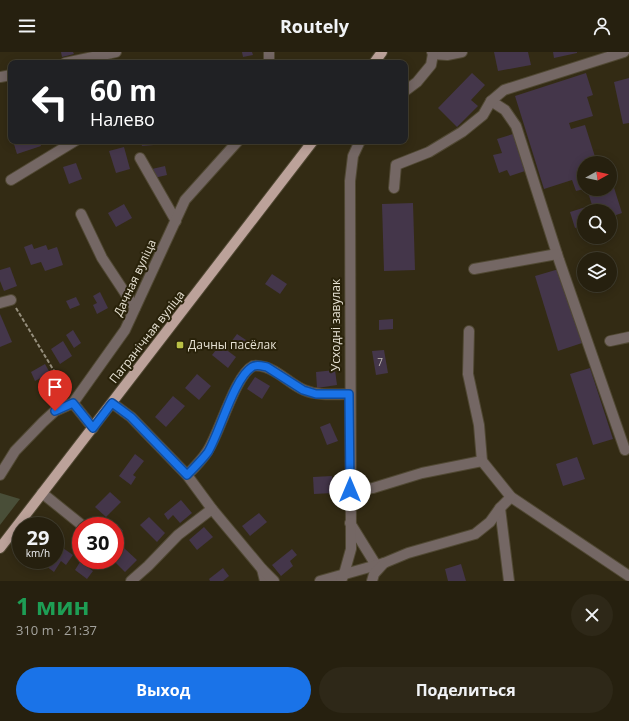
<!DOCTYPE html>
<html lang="ru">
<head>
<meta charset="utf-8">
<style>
	body { margin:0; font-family:"Open Sans",sans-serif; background:#2e2818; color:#f1f3f6; height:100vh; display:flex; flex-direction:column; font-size:15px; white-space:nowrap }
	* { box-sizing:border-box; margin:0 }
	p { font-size:13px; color:#a4a39e }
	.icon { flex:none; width:22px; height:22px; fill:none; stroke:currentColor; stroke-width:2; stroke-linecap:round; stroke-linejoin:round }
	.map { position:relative; height:529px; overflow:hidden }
	.details { display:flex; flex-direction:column; background:#26200f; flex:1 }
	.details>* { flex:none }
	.banner { position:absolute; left:8px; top:8px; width:400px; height:84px; border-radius:8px; box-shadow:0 2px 10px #0003,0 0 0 1px #423e2f; background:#202124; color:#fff; overflow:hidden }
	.needle { width:26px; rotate:82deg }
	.tools { position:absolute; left:577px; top:104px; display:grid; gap:8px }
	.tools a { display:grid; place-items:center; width:40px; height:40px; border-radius:50%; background:#26200f; box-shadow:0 2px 10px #0003,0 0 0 1px #423e2f; font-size:20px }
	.speed { position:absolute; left:12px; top:465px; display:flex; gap:8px; font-size:20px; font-weight:700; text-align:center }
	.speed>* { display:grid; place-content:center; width:52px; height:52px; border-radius:50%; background:#26200f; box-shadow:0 2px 10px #0003,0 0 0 1px #423e2f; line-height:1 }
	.speed small { font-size:10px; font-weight:400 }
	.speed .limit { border:6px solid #d22; background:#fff; color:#111 }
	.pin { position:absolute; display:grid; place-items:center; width:34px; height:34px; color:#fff; margin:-41px -17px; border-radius:50% 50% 50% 0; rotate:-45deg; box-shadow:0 0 4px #0007 }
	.pin .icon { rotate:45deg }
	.me { position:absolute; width:44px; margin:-22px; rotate:0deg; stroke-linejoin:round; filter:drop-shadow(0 0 3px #0008) }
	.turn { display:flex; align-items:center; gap:14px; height:84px; padding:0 16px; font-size:18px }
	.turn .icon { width:52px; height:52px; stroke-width:2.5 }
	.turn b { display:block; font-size:28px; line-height:34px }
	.round { display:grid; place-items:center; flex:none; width:42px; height:42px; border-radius:21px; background:#2e2818 }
	.overview { display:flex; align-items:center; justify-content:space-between; height:68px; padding:0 16px }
	h1 { font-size:24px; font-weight:700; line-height:30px; color:#1e9e55 }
	.cta { display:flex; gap:8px; margin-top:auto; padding:8px 16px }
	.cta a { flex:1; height:46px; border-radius:24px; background:#1a73e8; color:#fff; font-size:16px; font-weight:700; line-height:46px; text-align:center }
	.cta a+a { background:#2e2818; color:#f1f3f6 }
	header { display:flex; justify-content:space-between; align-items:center; height:52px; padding:0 16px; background:#26200f; font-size:18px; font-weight:700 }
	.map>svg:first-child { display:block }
</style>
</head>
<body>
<header><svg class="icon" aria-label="menu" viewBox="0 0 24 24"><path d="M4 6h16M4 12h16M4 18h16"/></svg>Routely<svg class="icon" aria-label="person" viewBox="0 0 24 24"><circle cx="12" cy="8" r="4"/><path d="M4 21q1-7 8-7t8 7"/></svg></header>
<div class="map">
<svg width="629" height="529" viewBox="0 0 629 529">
	<rect width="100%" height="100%" fill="#332b14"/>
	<!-- green -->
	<path fill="#494e38" d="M0,441L20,447L0,473Z"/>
	<!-- building -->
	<g fill="#44364a">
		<path d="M61,0H73L74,2L62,5Z"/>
		<path d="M242,0H252L253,3L243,5Z"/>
		<path d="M494,0H528L531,13L498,19Z"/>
		<path d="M553,0H577V1L554,6Z"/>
		<path d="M472,21L485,33L471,48L478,54L457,75L438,56Z"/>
		<path d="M586,21L593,43L587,45L593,64L569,71L571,77L585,73L597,111H584V137L576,139L572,128L544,137L515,44Z"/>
		<path d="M629,26V71L623,72L614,30Z"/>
		<path d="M513,82L525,119L510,124L507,118L499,121L493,103L502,101L497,87Z"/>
		<path d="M13,89H39L41,94L17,102Z"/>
		<path d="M141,89H154V93L142,94Z"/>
		<path d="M124,95L130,117L116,121L109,99Z"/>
		<path d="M76,111L82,127L69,132L63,115Z"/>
		<path d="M165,114L167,123L154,126L152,117Z"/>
		<path d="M610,123L622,161L610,165V159H584V173L575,176L570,160L592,153L587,137H610Z"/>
		<path d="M413,151L415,218L384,219L382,152Z"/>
		<path d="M124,152L132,166L116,175L108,161Z"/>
		<path d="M32,192L34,197L46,193L48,198L57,195L63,213L45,219L41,210L31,213L24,195Z"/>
		<path d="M10,215L17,234L4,239L0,229V218Z"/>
		<path d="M559,217L582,291L558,299L535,224Z"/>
		<path d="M272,222L287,232L280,242L265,232Z"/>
		<path d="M100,240L108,256L97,262L93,253L97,251L93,244Z"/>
		<path d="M76,245L80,253L70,257L66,249Z"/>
		<path d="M0,262L12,290L0,295Z"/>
		<path d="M393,267V277L379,278V268Z"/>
		<path d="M73,278L81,291L74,296L66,283Z"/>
		<path d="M237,282L249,290L243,298L231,290Z"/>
		<path d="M63,289L72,304L60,312L51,297Z"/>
		<path d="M220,293L236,305L228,316L212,303Z"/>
		<path d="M384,298L388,321L376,323L372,299Z"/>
		<path d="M45,312L50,321L35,329L31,320Z"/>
		<path d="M590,316L613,387L593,393L570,322Z"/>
		<path d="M335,318L337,333L317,336L316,320Z"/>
		<path d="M197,322L211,334L199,348L185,336Z"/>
		<path d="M255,325L270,334L262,347L247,337Z"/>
		<path d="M173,344L185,354L166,375L155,365Z"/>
		<path d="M330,371L338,389L327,393L320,375Z"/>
		<path d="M135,402L144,409L133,423L136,425L131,433L119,424Z"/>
		<path d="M577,405L585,427L563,434L556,412Z"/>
		<path d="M332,424L333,441L314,442L313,425Z"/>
		<path d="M110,440L121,450L106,465L95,455Z"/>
		<path d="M181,448L192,461L180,471L173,463L168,468L164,462Z"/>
		<path d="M259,461L267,470L250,484L242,474Z"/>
		<path d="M149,465L165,481L157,490L140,473Z"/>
		<path d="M117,472L123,479L115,486V474Z"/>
		<path d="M204,475L213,485L197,498L189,488Z"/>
		<path d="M60,494L73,503L66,513L61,509L54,520L46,514L50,508H55V501Z"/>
		<path d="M115,494L120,500L124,496L137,508L125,520L113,508H115Z"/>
		<path d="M292,497L297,503L290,509L293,514L281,524L272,513Z"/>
		<path d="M80,510L93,519L87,527L75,518Z"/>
		<path d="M461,512L466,529H448L445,517Z"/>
		<path d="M223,516L229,524L223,529H210L209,527Z"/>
	</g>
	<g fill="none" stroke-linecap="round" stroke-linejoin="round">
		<defs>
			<g id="minor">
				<path d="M433,2L447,3L462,0"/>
				<path d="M65,11L116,0"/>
				<path d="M269,11V0"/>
				<path d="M0,25L11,23"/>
				<path d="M405,39L417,30L431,13L433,2L432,0"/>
				<path d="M491,49L505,58L516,74L559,208L625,398"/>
				<path d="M140,106L176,169"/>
				<path d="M11,128L75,89"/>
				<path d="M394,136L396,113L429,100L462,80L483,63L491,49L504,38L624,0"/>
				<path d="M81,162L102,206L135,256"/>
				<path d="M474,217L557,202"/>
				<path d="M0,251L11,248"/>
				<path d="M469,279L468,322L479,373L482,409L511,445L629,524"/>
				<path d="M610,289L629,285"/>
				<path d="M112,351L131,365L187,423L212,457L262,517L265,529"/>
				<path d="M93,376L73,351L125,278L185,148L238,89"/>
				<path d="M0,423L15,399L43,370L55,359L73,351"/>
				<path d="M187,423C194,416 202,408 207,400C220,381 235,323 253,314C256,313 261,314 265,315C279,319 290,332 304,338C318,344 334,342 349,342"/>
				<path d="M350,438L373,436L422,421L482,409"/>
				<path d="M42,441L83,474"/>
				<path d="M500,456L509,529"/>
				<path d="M350,471L376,513"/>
				<path d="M262,517L274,529"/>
				<path d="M131,529L148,514L178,483L212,457"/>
				<path d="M320,529L384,511"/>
				<path d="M341,529L344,522L351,497L350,129L353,104L360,89"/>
				<path d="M372,529L374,522L384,511L408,501L475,482L490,470L500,456L511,445"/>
			</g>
			<g id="major">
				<path d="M374,11L382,0"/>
				<path d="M0,496L313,89"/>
			</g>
		</defs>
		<!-- minor casing -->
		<use href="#minor" stroke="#504833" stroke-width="12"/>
		<!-- major casing -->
		<use href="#major" stroke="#504833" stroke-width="12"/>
		<!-- path -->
		<path stroke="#958e7c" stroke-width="2" stroke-dasharray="4 2" stroke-linecap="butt" d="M16,256L68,342"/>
		<!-- minor -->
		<use href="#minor" stroke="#746764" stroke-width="10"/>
		<!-- major -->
		<use href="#major" stroke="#bca29a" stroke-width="10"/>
	</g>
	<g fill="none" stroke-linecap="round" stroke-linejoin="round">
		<defs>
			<path id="route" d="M55,359L73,351L93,376L112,351L131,365L187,423C194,416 202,408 208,400C220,380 234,326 252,315C256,312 262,314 267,315L303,338L316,342H349L350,438"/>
		</defs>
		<!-- route casing -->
		<use href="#route" stroke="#114b97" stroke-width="10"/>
		<!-- route -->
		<use href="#route" stroke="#1a73e8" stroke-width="7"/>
	</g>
	<!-- markers -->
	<rect fill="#bac045" stroke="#29220a" stroke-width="1.5" x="176" y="289" width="8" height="8" rx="2"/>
	<g text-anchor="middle" stroke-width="4" stroke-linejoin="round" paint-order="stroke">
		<!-- number labels -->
		<g font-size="10" fill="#beb7b2">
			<text x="380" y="314">7</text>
		</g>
		<!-- street labels -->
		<g font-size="12" fill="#e7e2d4" stroke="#29220a">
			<text transform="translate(135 226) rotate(-65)" y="4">Дачная вуліца</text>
			<text transform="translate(336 273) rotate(-90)" y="4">Усходні завулак</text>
			<text transform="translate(147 285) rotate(-52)" y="4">Пагранічная вуліца</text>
		</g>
		<!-- poi labels -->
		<g font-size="12" fill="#e7e2d4" stroke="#29220a" text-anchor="start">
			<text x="188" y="297">Дачны пасёлак</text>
		</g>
	</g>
</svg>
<div class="tools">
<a><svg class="needle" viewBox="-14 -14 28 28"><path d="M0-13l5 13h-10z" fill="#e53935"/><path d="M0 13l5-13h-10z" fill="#a4a39e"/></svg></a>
<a><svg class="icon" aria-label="search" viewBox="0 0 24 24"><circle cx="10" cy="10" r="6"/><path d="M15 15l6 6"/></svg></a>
<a><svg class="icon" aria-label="layers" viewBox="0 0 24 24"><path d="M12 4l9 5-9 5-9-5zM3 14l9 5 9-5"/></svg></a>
</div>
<div class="speed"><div>29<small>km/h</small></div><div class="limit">30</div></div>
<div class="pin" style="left:55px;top:359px;background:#d93025"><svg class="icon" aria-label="arrive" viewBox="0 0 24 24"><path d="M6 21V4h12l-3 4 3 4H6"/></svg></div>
<svg class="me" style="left:350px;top:438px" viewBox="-20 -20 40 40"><circle r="19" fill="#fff"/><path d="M0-13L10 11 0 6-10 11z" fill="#1a73e8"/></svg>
<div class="banner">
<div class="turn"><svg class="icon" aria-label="left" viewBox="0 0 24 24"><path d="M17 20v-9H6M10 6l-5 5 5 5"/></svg><div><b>60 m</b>Налево</div></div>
</div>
</div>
<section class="details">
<div class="overview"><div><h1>1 мин</h1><p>310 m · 21:37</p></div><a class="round"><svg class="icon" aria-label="close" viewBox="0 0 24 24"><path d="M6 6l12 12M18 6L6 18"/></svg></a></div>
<div class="cta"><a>Выход</a><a>Поделиться</a></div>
</section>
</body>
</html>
